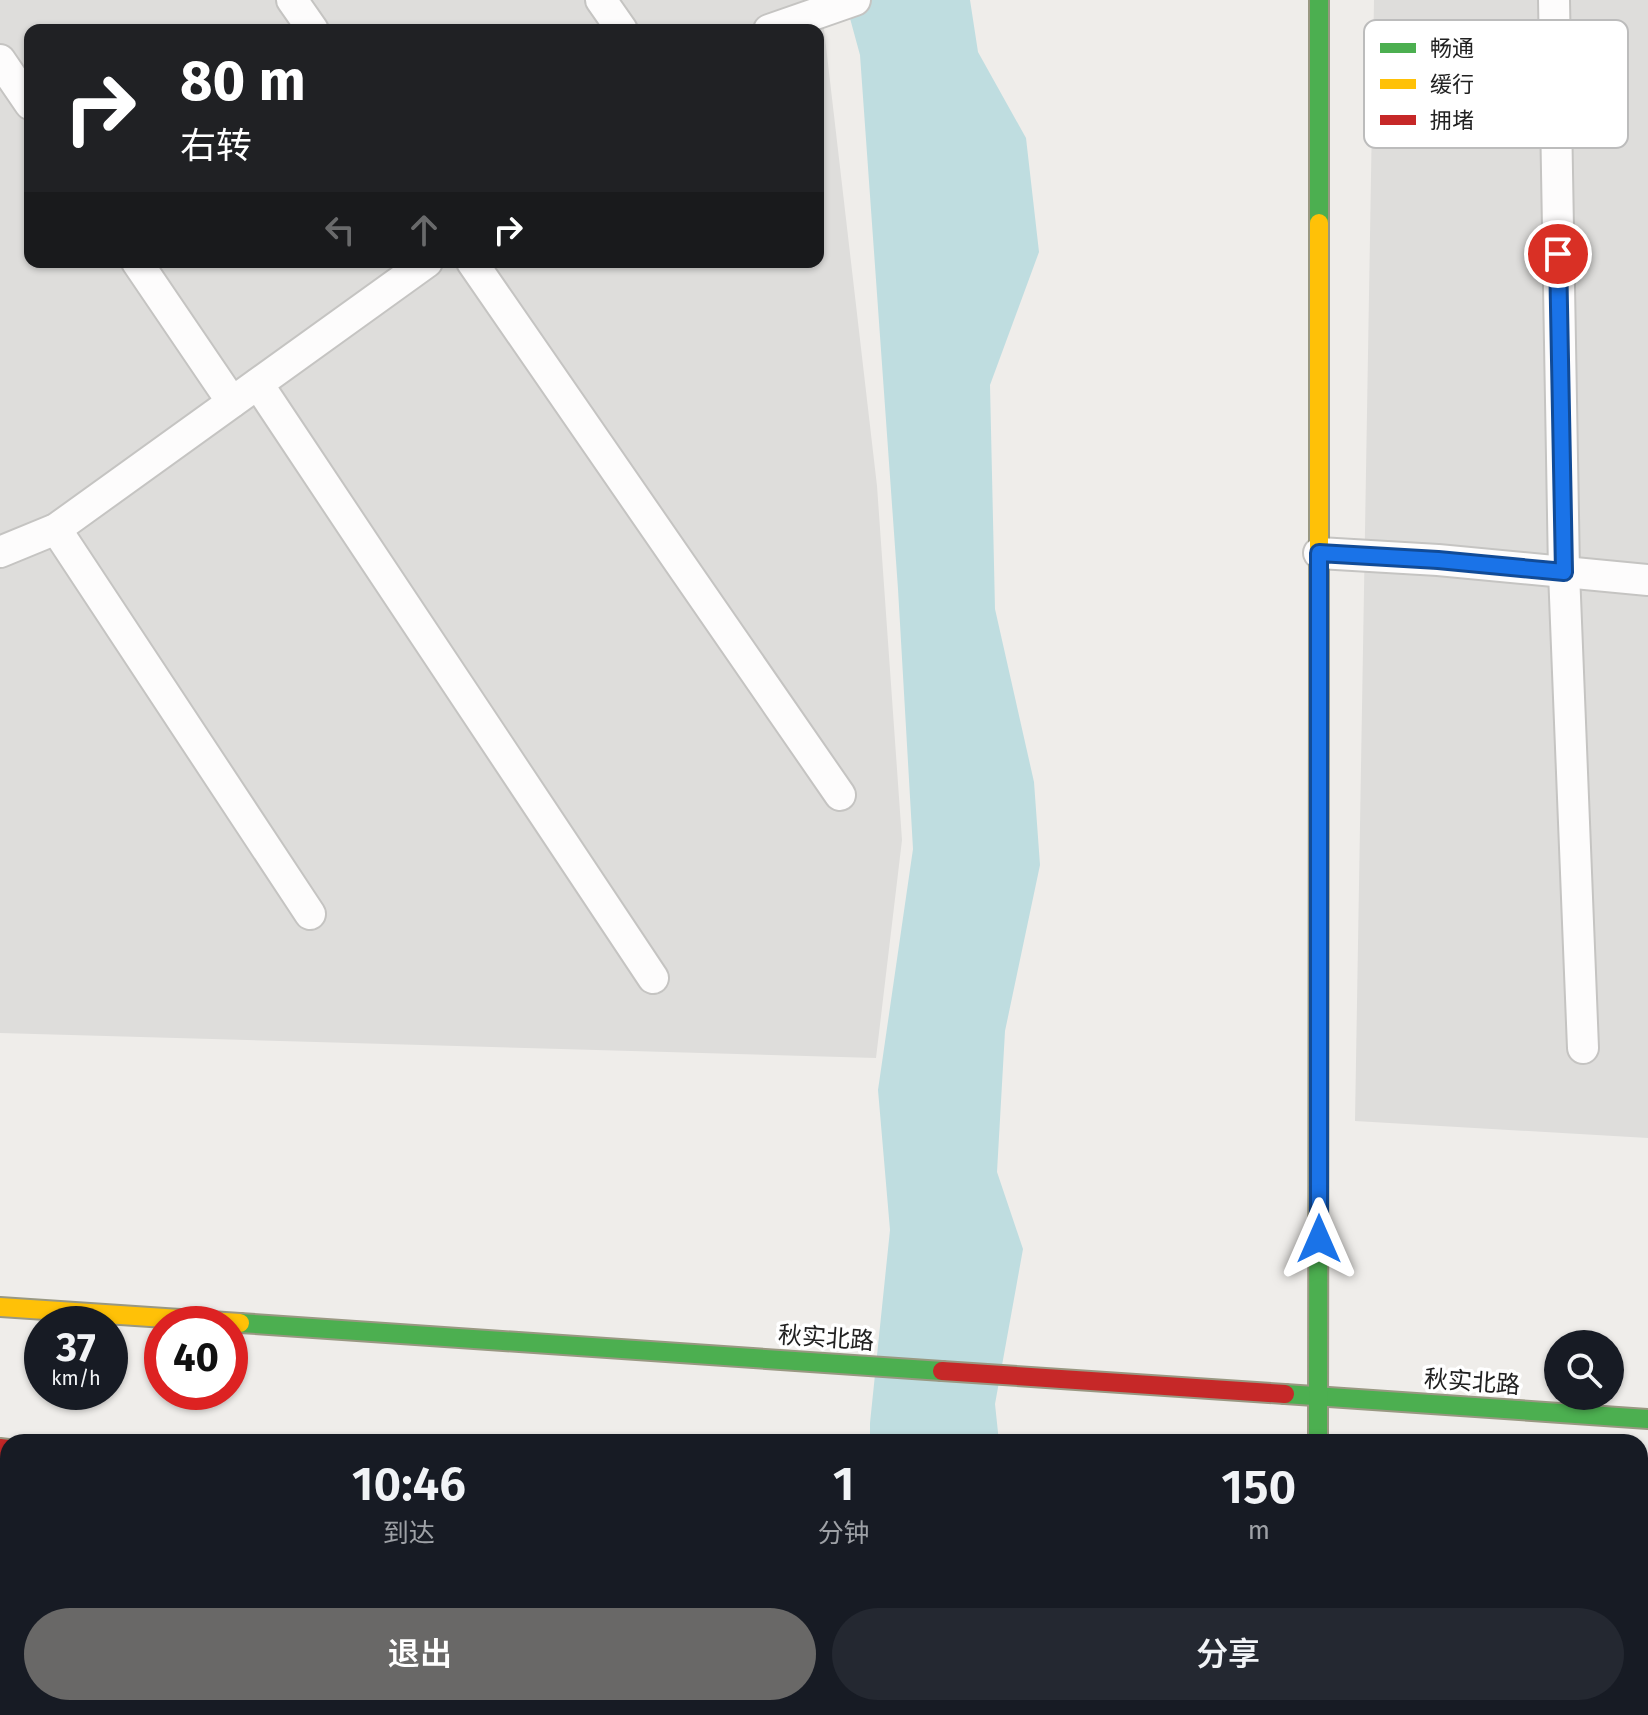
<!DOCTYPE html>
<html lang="zh">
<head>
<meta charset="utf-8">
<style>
	body { margin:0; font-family:"Fira Sans","Noto Sans SC",sans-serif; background:#242831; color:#f1f3f6; height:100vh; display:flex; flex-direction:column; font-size:30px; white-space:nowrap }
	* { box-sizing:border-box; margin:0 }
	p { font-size:26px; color:#9ea1a6 }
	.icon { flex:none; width:44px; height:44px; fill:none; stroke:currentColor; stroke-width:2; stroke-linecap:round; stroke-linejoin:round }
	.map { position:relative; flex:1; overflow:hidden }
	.details { position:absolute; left:0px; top:1434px; width:1648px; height:282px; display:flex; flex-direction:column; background:#171b24; border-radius:24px 24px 0 0; box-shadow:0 2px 6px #0004 }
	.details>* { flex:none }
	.banner { position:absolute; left:24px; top:24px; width:800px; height:244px; border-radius:16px; box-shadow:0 2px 6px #0004; background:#202124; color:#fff; overflow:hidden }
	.buttons { position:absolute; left:1544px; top:1330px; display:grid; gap:16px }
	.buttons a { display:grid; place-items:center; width:80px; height:80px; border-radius:50%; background:#171b24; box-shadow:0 2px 6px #0004; font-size:40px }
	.speed { position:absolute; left:24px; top:1306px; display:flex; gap:16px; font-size:40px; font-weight:700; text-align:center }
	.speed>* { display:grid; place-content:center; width:104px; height:104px; border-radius:50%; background:#171b24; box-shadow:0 2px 6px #0004; line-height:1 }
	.speed small { font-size:20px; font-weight:400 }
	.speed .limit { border:12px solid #d22; background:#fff; color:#111 }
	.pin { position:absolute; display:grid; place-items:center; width:68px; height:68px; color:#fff; margin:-34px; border:4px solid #fff; border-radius:50%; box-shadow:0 2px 8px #0007 }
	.me { position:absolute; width:88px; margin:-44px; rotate:0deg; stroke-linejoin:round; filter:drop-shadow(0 0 6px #0008) }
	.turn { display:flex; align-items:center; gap:28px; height:168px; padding:0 24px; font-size:36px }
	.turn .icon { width:104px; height:104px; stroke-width:2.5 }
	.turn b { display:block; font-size:56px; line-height:68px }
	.lanes { display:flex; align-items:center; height:76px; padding:0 24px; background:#0003; justify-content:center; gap:40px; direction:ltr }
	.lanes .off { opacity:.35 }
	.eta { display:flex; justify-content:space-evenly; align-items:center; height:136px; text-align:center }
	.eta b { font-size:48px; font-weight:600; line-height:56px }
	.primary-button { display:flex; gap:16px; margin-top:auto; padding:16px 24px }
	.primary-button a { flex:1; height:92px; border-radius:48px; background:#696867; color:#fff; font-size:32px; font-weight:600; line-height:92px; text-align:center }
	.primary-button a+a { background:#242831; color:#f1f3f6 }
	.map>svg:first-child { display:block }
</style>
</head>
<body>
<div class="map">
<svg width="1648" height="1715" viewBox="0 0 1648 1715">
	<rect width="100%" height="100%" fill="#efedea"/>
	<!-- residential -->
	<g fill="#dedddb" fill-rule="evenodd">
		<path d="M0,0H819L822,12L877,486L902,840L876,1058L0,1033ZM30,30H818V262H30Z"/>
		<path d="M1374,0H1648V1138L1355,1121Z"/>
	</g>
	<!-- water -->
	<g fill="#bfdde0">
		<path d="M845,0H970L978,52L1026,138L1039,252L990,385L995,609L1034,782L1040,865L1005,1031L997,1172L1023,1249L995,1404L999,1442H870V1423L890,1230L878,1090L913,849L898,589L860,55Z"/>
		<path d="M867,1708H1027L1028,1715H866Z"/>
	</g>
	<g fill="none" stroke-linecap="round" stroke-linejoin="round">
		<defs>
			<g id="lane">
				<path d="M292,0L313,30"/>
				<path d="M601,0L622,30"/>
				<path d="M1554,0L1564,572L1583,1048"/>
				<path d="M769,30L855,0"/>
				<path d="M0,60L30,104"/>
				<path d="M137,262L232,402"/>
				<path d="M472,262L840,795"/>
				<path d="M258,384L653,978"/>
				<path d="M56,529L310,914"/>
				<path d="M0,552L56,529L427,262"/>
				<path d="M1319,553L1438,560L1648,580"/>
			</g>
			<g id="fast">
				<path d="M1319,223V0"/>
				<path d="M240,1323L942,1371"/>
				<path d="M1285,1394L1648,1419"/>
				<path d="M1318,1442L1319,694"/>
				<path d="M1640,1502H1648"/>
				<path d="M1640,1571L1648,1572"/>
				<path d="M0,1706H8"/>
			</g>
			<g id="slow">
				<path d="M1319,694V223"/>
				<path d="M0,1307L240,1323"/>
			</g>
			<g id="jam">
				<path d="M942,1371L1285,1394"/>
				<path d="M0,1448L8,1449"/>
				<path d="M0,1597H8"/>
				<path d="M1640,1700L1648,1701"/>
				<path d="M41,1708L160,1715"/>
				<path d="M1088,1708L1098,1715"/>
				<path d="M1315,1708V1715"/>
			</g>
		</defs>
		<!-- lane casing -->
		<use href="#lane" stroke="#c5c4c2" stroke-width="34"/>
		<!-- fast casing -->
		<use href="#fast" stroke="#999882" stroke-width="22"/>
		<!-- slow casing -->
		<use href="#slow" stroke="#999882" stroke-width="22"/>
		<!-- jam casing -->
		<use href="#jam" stroke="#999882" stroke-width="22"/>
		<!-- lane -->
		<use href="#lane" stroke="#fdfcfc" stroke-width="30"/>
		<!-- fast -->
		<use href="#fast" stroke="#4caf50" stroke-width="18"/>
		<!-- slow -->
		<use href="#slow" stroke="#ffc107" stroke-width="18"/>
		<!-- jam -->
		<use href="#jam" stroke="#c62828" stroke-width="18"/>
	</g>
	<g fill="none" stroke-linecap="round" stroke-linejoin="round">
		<defs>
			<path id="route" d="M1319,1239V553L1438,560L1564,572L1558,254"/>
		</defs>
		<!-- route casing -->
		<use href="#route" stroke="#114b97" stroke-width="20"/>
		<!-- route -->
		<use href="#route" stroke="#1a73e8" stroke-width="14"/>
	</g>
	<g text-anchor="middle" stroke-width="7" stroke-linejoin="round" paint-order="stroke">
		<!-- street labels -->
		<g font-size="24" fill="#212121" stroke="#fff">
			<text transform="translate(826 1338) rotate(4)" y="8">秋实北路</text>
			<text transform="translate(1472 1382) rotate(4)" y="8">秋实北路</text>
		</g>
	</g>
	<!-- legend -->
	<rect x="1364" y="20" width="264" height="128" rx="12" fill="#fff" stroke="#bcbcbc" stroke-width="2"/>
	<rect x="1380" y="43" width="36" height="10" fill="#4caf50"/>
	<rect x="1380" y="79" width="36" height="10" fill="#ffc107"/>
	<rect x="1380" y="115" width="36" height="10" fill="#c62828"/>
	<g font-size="22" fill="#212121">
		<text x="1430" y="56">畅通</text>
		<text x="1430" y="92">缓行</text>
		<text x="1430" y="128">拥堵</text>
	</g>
</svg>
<div class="buttons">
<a><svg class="icon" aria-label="search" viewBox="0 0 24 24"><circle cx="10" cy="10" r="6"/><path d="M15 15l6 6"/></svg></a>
</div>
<div class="speed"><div>37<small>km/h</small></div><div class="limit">40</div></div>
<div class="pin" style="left:1558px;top:254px;background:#d93025"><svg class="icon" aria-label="arrive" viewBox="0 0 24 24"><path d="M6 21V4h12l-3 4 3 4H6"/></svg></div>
<svg class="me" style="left:1319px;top:1239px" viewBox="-20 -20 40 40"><path d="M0-17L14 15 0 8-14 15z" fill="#1a73e8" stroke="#fff" stroke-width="4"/></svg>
<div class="banner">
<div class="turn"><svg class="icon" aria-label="right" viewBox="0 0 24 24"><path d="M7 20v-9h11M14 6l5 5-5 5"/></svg><div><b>80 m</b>右转</div></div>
<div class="lanes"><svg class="icon off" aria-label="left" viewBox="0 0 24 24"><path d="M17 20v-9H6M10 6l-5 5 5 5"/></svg><svg class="icon off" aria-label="ahead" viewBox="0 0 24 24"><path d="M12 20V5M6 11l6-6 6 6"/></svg><svg class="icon" aria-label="right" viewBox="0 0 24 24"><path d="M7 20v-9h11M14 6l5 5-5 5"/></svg></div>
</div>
<section class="details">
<div class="eta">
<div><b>10:46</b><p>到达</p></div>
<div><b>1</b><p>分钟</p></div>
<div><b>150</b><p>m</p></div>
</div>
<div class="primary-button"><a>退出</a><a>分享</a></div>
</section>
</div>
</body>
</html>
